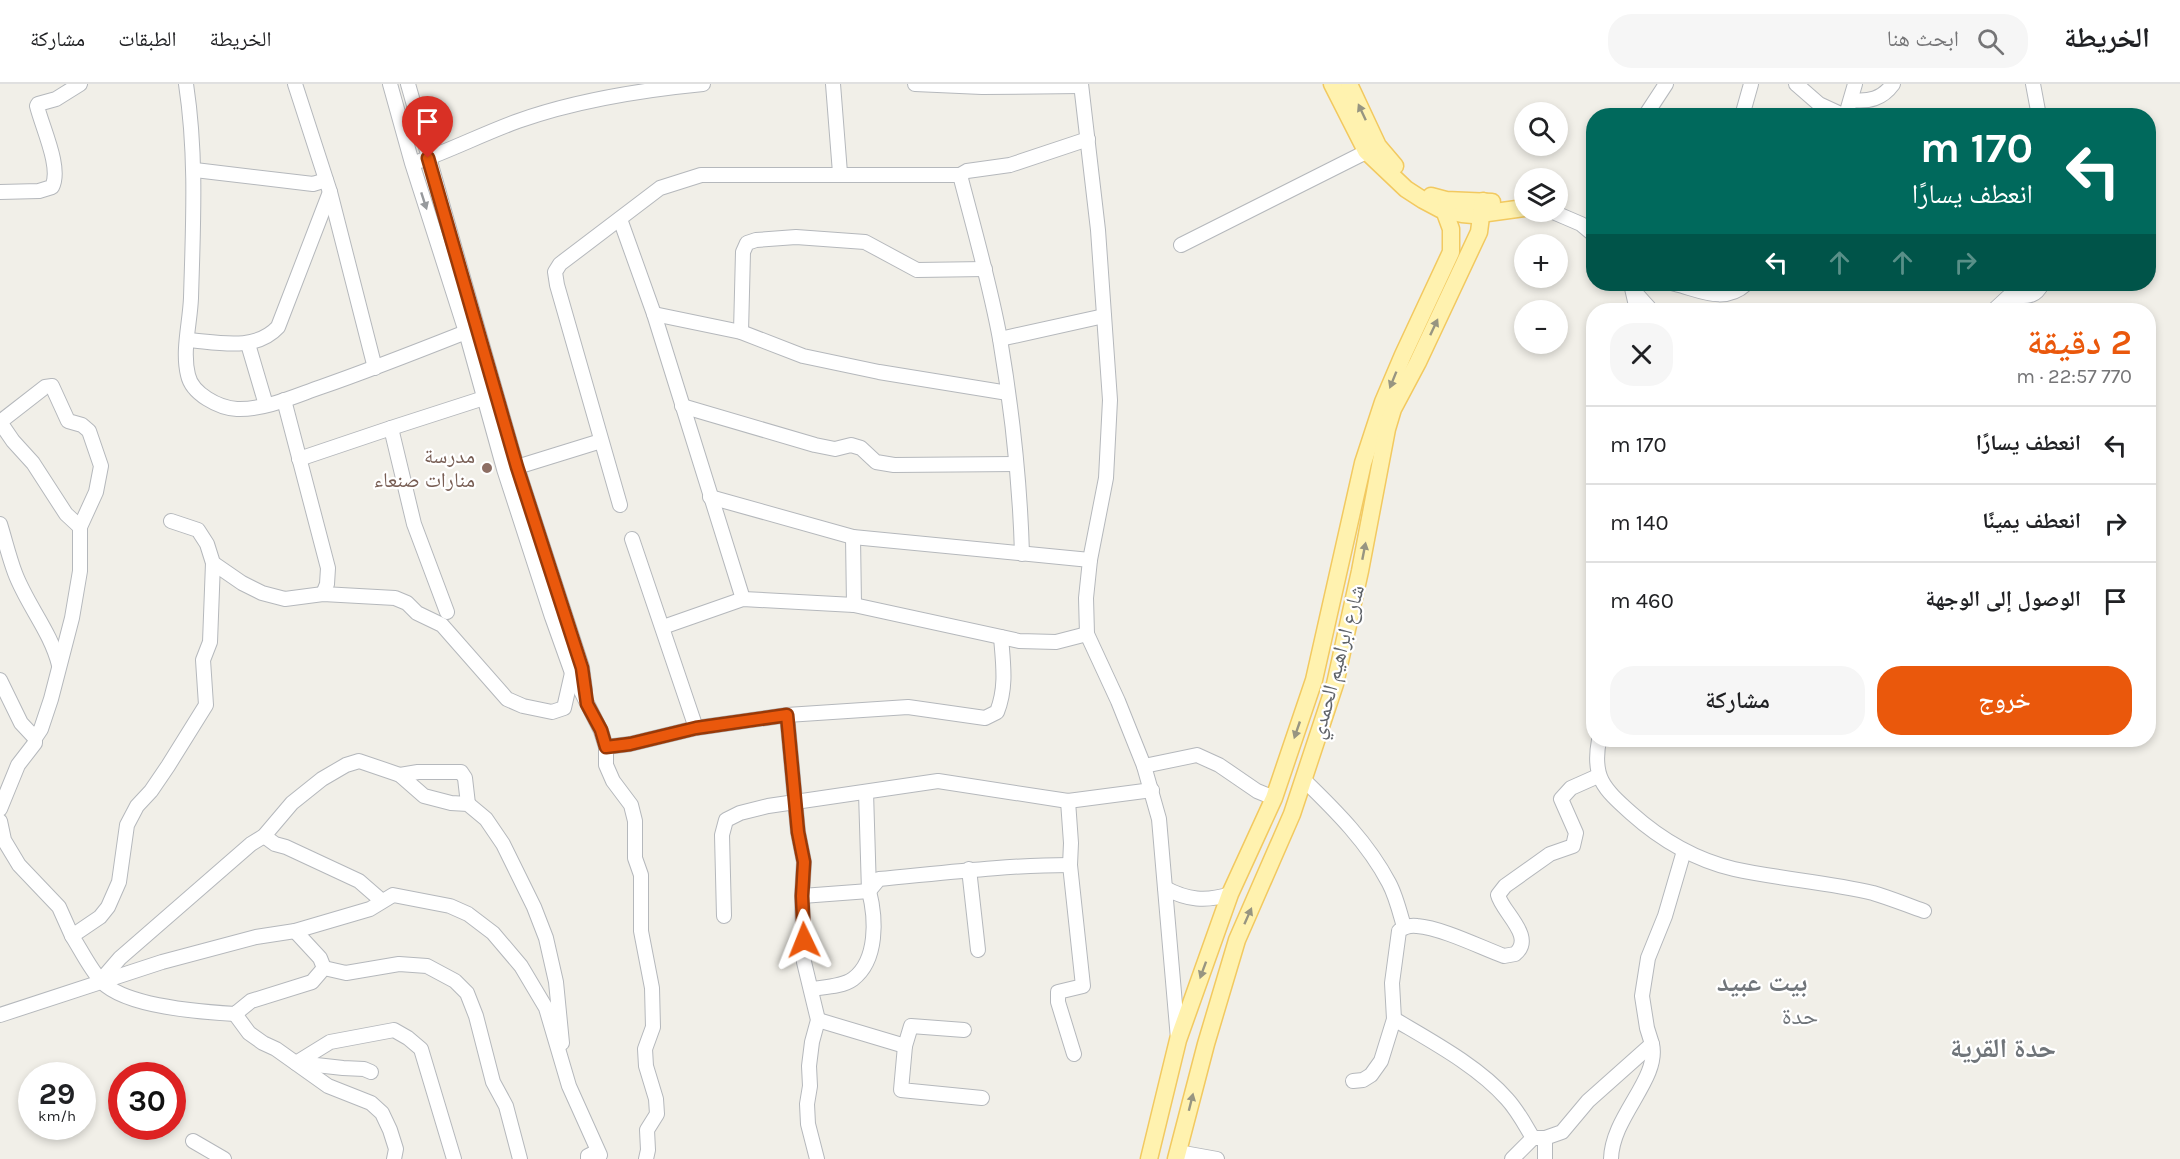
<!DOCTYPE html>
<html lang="ar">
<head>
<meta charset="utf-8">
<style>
	body { margin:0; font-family:Karla,"Noto Naskh Arabic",sans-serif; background:#f6f6f6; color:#202124; direction:rtl; height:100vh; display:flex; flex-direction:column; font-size:22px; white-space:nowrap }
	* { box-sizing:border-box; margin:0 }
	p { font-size:20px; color:#757577 }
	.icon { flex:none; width:33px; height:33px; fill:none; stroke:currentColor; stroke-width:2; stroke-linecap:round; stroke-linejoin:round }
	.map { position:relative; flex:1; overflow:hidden; direction:ltr }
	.drawer { position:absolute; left:1586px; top:219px; width:570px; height:444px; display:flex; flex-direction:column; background:#fff; border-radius:24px; box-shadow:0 3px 9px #0003; direction:rtl }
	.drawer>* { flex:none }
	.hud { position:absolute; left:1586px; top:24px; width:570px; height:183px; border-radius:24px; box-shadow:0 3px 9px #0003; direction:rtl; background:#00695c; color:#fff; overflow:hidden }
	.buttons { position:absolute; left:1514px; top:18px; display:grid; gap:12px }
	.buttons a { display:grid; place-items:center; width:54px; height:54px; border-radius:50%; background:#fff; box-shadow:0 3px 9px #0003; font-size:30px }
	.speed { position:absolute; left:18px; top:978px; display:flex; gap:12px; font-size:30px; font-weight:700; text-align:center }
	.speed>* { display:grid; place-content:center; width:78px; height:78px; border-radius:50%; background:#fff; box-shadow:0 3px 9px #0003; line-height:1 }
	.speed small { font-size:15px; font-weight:400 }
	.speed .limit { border:9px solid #d22; background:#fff; color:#111 }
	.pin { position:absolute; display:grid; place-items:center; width:51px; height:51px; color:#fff; margin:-62px -26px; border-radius:50% 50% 50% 0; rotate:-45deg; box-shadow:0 0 6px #0007 }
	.pin .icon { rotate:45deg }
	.me { position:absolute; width:66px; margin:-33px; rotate:358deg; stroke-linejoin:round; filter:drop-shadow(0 0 4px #0008) }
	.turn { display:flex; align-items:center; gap:21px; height:126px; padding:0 24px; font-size:27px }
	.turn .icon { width:78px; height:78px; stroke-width:2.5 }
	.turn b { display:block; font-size:42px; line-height:51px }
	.lanes { display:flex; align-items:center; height:57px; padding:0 24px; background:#0003; justify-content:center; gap:30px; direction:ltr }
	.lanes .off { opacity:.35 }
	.round { display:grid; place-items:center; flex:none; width:63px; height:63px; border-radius:24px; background:#f6f6f6 }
	.head { display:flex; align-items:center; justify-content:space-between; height:102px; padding:0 24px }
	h1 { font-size:36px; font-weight:600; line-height:45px; color:#ea580c }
	.button { display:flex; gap:12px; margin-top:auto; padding:12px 24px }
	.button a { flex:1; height:69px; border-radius:24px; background:#ea580c; color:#fff; font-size:24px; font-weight:600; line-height:69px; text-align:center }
	.button a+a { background:#f6f6f6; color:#202124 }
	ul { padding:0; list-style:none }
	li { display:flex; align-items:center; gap:18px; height:78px; padding:0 24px; border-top:2px solid #e0e0e0 }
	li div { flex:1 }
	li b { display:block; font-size:22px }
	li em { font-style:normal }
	header { display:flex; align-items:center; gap:36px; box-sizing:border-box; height:84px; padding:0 30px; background:#fff; border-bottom:2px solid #e0e0e0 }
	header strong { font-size:28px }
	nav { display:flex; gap:33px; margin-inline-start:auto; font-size:21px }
	.search { width:420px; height:54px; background:#f6f6f6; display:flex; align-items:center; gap:15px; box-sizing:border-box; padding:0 21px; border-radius:24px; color:#757577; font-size:22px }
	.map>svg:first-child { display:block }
</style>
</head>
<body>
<header>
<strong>الخريطة</strong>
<div class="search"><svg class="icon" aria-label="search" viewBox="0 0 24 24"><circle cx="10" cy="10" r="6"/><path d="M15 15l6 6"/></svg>ابحث هنا</div>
<nav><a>الخريطة</a><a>الطبقات</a><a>مشاركة</a></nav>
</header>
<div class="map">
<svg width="2180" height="1075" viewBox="0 0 2180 1075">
	<rect width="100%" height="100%" fill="#f1efe8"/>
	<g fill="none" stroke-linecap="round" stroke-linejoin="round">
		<defs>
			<g id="minor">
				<path d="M186,0C197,72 193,142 191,214C190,239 182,267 188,291C192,310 219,324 237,325C265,326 295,312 321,303C370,286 418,267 466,248"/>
				<path d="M295,0L330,108L375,284"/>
				<path d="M390,0L412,79L466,248L504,385L552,533L572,589L601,647L606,663V681L613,697L631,721L635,737V774L641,791V847L652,904L653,943L645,965L646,982L656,1015L657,1030L647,1046L648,1066L646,1075"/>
				<path d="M408,0L517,383L582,583L585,606"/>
				<path d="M833,0L840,89"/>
				<path d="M915,0L982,3L1081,2"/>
				<path d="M1081,0L1098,146L1110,316L1106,394L1090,476L1086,514L1087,550L1118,617L1144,682L1159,735L1178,955"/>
				<path d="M1796,0L1819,20L1845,32"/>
				<path d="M2033,0L2039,32"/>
				<path d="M1851,16C1869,18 1882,15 1893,0"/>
				<path d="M1848,24L1855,0"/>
				<path d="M1645,32L1666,0"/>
				<path d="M1742,32L1751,0"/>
				<path d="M420,77C453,65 485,49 518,37C577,16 641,6 703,0"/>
				<path d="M195,86L313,100L326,96"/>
				<path d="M960,91C974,145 990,200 1000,255C1012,326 1020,398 1022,470"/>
				<path d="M0,108L39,107L52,103C62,84 42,43 37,22L38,20L56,15L80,0"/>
				<path d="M1553,128L1581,140L1593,150"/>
				<path d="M620,135L654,230L743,515"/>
				<path d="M1181,161L1374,64"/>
				<path d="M1631,200L1637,226"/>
				<path d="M1675,200C1700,206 1724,220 1746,200"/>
				<path d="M1633,206L1651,226"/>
				<path d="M1994,226L2008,213C2024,211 2034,216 2042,200"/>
				<path d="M654,230L741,248L803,272L879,288L1008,309"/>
				<path d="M741,248L743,168L747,159L756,156L796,153L865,158L917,186L985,185"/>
				<path d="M1000,255L1104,232"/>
				<path d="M187,256C217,258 255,268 278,243L330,108"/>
				<path d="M248,260L266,321"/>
				<path d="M284,316L328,484L327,500L323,510"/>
				<path d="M682,322L815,361L835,365L851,361L861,364L876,378L894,381L1016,380"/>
				<path d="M0,338L13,357L33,379L66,430L80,443"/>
				<path d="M391,344L484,314"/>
				<path d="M299,375L391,344L414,440L447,528"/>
				<path d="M517,383L601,357"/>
				<path d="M710,413L853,453L1090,476"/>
				<path d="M620,421L557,201L555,188L560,180L660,104L701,91H960L967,87L1010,81L1088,55"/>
				<path d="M171,437L198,446L207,460L213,479L242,499L262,509L285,515L323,510L395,514L407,519L417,529L442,541L507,615L523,622L552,628L564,624L572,589"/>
				<path d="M0,440C5,456 9,473 15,489C27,521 51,548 59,581"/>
				<path d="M853,453L854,521"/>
				<path d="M632,455L696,644"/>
				<path d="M213,479L210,558L203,576L206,621L168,682L151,707L137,722L127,741L119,798L108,823L100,833L72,852C81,866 90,885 102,898C127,923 201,928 235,930L251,917L312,898L324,884L346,889L399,880L427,882L455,897L467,909L476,932L493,998L506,1022L520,1075"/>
				<path d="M663,543L743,515L854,521L1019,557L1056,558L1087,550"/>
				<path d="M0,596L21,639L35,654"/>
				<path d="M787,631L798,748L804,778L802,812L804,878L818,936L812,958L809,982L810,1002L807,1020L808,1040L817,1075"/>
				<path d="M1599,656C1592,693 1603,704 1631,729C1660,755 1696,776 1734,785C1779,795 1827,798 1873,809C1890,814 1907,821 1924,827"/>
				<path d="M606,663L630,660L696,644L787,631L908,623L985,634L997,628C1007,603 1003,579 1001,553"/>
				<path d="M1144,682L1197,671L1219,681L1257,707L1274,714"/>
				<path d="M400,691L418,688H461L465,694L468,720"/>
				<path d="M1304,696C1336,727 1368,759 1389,799C1396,812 1400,829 1404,843"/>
				<path d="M1068,717L1071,759L1070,781L1083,902L1058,908V918L1074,970"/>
				<path d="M0,725L18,681L35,659V654L41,645L51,615L72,534L80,487V443L96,408L101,382L89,347L82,341L68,337L52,302L45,303L0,338"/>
				<path d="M0,737L4,756L19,781L59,823L72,852"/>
				<path d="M264,752L275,760L286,763L359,797L382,817"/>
				<path d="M969,785L978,866"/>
				<path d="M1165,804C1187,816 1206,818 1230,810"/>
				<path d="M802,812L869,807L879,795C943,789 1006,781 1070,781"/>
				<path d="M724,832L722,751L726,736L740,729L768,722L938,697L1068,717L1152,706"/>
				<path d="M295,847L320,874L324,884"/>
				<path d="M101,896L120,874L251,760L264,752L292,719L322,695L346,681L359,677L400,691L424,712L451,719L468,720L486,735L503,760L534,823L546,854L556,898L562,959"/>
				<path d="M811,905C824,903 842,903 853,895C878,876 876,834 869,807L866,708"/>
				<path d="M235,930L249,949L263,959L276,965L328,1002L371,1019L382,1029L390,1046L396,1065L394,1075"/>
				<path d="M0,931L162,878L256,853L295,847L370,825L393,811L450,822L468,830L493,849L521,882L546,924L569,1002L600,1071L594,1069L588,1072V1075"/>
				<path d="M1394,935C1431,957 1478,982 1507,1015C1518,1027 1525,1041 1533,1054"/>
				<path d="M818,936L905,962"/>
				<path d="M964,946L911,942L905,962L901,1006L982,1014"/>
				<path d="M296,979L330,958L394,946L408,954L421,965L454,1075"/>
				<path d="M298,979L343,984L364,985L371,988"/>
				<path d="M1353,997L1363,996L1371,991L1381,977L1394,935L1392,899L1399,847C1404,843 1410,841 1417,842C1442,844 1480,863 1504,872L1515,870C1536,853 1502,828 1498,811L1505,802L1550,770L1573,762L1576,749L1561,715L1571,704L1598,692"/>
				<path d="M1545,1054V1075"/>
				<path d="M193,1057L224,1075"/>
				<path d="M1178,1068L1217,1075"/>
				<path d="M1512,1075L1533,1054H1545L1562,1048L1588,1017L1652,960L1647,944L1642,912L1648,874L1665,832L1684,767"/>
				<path d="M1611,1075C1612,1032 1660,995 1652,960"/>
			</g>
			<g id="major">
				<path d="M1332,0L1366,67L1406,105L1423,116L1440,125L1462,130L1473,131L1524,124"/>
				<path d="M1349,0L1378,62L1395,82"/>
				<path d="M1431,112L1446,116L1492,118"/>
				<path d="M1149,1075L1178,956L1230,810L1274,714L1314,596L1363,379L1383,318L1403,271L1451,168V145L1444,126"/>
				<path d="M1176,1075L1206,960L1237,856L1292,730L1335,600L1360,487L1387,345L1393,325L1418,278L1479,148L1483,117"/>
			</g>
		</defs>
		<!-- minor casing -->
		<use href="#minor" stroke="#b5b8bc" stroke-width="16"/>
		<!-- major casing -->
		<use href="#major" stroke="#f2c960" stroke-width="19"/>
		<!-- minor -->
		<use href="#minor" stroke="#fff" stroke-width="14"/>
		<!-- major -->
		<use href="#major" stroke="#fff2af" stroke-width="16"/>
	</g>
	<!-- one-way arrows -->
	<defs><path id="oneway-solid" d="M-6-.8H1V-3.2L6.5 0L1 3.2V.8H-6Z" transform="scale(1.5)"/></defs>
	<g fill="#979581">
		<use href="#oneway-solid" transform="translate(1362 28) rotate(-115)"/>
		<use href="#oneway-solid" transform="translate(1434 243) rotate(-65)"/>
		<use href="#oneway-solid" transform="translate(1393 296) rotate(112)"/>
		<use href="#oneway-solid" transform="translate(1364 467) rotate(-79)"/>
		<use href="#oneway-solid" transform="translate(1297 646) rotate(109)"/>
		<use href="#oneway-solid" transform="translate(1248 832) rotate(-66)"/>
		<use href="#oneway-solid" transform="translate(1203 886) rotate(110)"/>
		<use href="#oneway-solid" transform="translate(1191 1018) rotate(-76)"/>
	</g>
	<use fill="#979a9d" href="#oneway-solid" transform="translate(424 117) rotate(72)"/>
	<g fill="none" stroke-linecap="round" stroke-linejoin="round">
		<defs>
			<path id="route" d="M428,74L517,383L582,584L587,620L601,646L606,663L630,660L696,644L787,631L798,748L804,778L802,812L804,856"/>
		</defs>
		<!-- route casing -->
		<use href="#route" stroke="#983908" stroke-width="15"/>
		<!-- route -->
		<use href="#route" stroke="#ea580c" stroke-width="10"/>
	</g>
	<!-- markers -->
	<circle fill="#8d6e63" stroke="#fff" stroke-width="2" cx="487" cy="384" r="6"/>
	<g text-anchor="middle" stroke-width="4.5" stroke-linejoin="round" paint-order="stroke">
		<!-- education labels -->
		<g font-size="21" fill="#785e54" stroke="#fff" text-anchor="end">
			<text x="475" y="379">مدرسة<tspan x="475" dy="24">منارات صنعاء</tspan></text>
		</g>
		<!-- street labels -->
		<g font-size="21" fill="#5f6368" stroke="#fff">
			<text transform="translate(1337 578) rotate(-75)" y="7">شارع ابراهيم الحمدي</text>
		</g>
		<!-- quarter labels -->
		<g font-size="24" fill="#70757a" stroke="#fff">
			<text x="1800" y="940">حدة</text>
		</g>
		<!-- district labels -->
		<g font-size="27" font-weight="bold" fill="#70757a" stroke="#fff">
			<text x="1762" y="907">بيت عبيد</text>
			<text x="2003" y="973">حدة القرية</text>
		</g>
	</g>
</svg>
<div class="buttons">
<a><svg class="icon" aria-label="search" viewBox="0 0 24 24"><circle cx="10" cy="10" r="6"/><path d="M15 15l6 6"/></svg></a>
<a><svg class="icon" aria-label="layers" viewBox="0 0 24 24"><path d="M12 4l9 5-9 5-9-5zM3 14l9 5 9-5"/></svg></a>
<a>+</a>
<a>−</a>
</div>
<div class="speed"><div>29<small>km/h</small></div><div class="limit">30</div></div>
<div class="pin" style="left:428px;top:74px;background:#d93025"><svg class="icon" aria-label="arrive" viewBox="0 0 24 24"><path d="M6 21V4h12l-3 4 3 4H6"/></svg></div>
<svg class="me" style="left:804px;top:856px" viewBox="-20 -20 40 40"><path d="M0-17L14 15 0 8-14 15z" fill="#ea580c" stroke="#fff" stroke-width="4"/></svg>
<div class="hud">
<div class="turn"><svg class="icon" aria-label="left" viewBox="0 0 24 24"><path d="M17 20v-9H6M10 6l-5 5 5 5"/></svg><div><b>170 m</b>انعطف يسارًا</div></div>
<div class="lanes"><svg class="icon" aria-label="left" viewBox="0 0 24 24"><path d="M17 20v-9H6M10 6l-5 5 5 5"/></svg><svg class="icon off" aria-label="ahead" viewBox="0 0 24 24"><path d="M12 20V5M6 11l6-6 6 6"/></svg><svg class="icon off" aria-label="ahead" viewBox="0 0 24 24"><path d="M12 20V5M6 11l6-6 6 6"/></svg><svg class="icon off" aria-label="right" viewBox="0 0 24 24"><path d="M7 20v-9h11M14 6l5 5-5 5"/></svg></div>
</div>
<section class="drawer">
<div class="head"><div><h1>2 دقيقة</h1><p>770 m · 22:57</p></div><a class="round"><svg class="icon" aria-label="close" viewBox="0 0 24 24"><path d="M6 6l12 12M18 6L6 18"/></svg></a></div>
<ul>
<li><svg class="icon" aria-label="left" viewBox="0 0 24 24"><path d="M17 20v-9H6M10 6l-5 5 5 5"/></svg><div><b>انعطف يسارًا</b></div><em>170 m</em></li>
<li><svg class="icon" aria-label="right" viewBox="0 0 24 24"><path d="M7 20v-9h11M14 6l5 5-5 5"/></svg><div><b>انعطف يمينًا</b></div><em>140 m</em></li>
<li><svg class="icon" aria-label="arrive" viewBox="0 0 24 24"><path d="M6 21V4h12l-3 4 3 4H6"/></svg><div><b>الوصول إلى الوجهة</b></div><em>460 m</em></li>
</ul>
<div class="button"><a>خروج</a><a>مشاركة</a></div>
</section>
</div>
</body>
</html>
